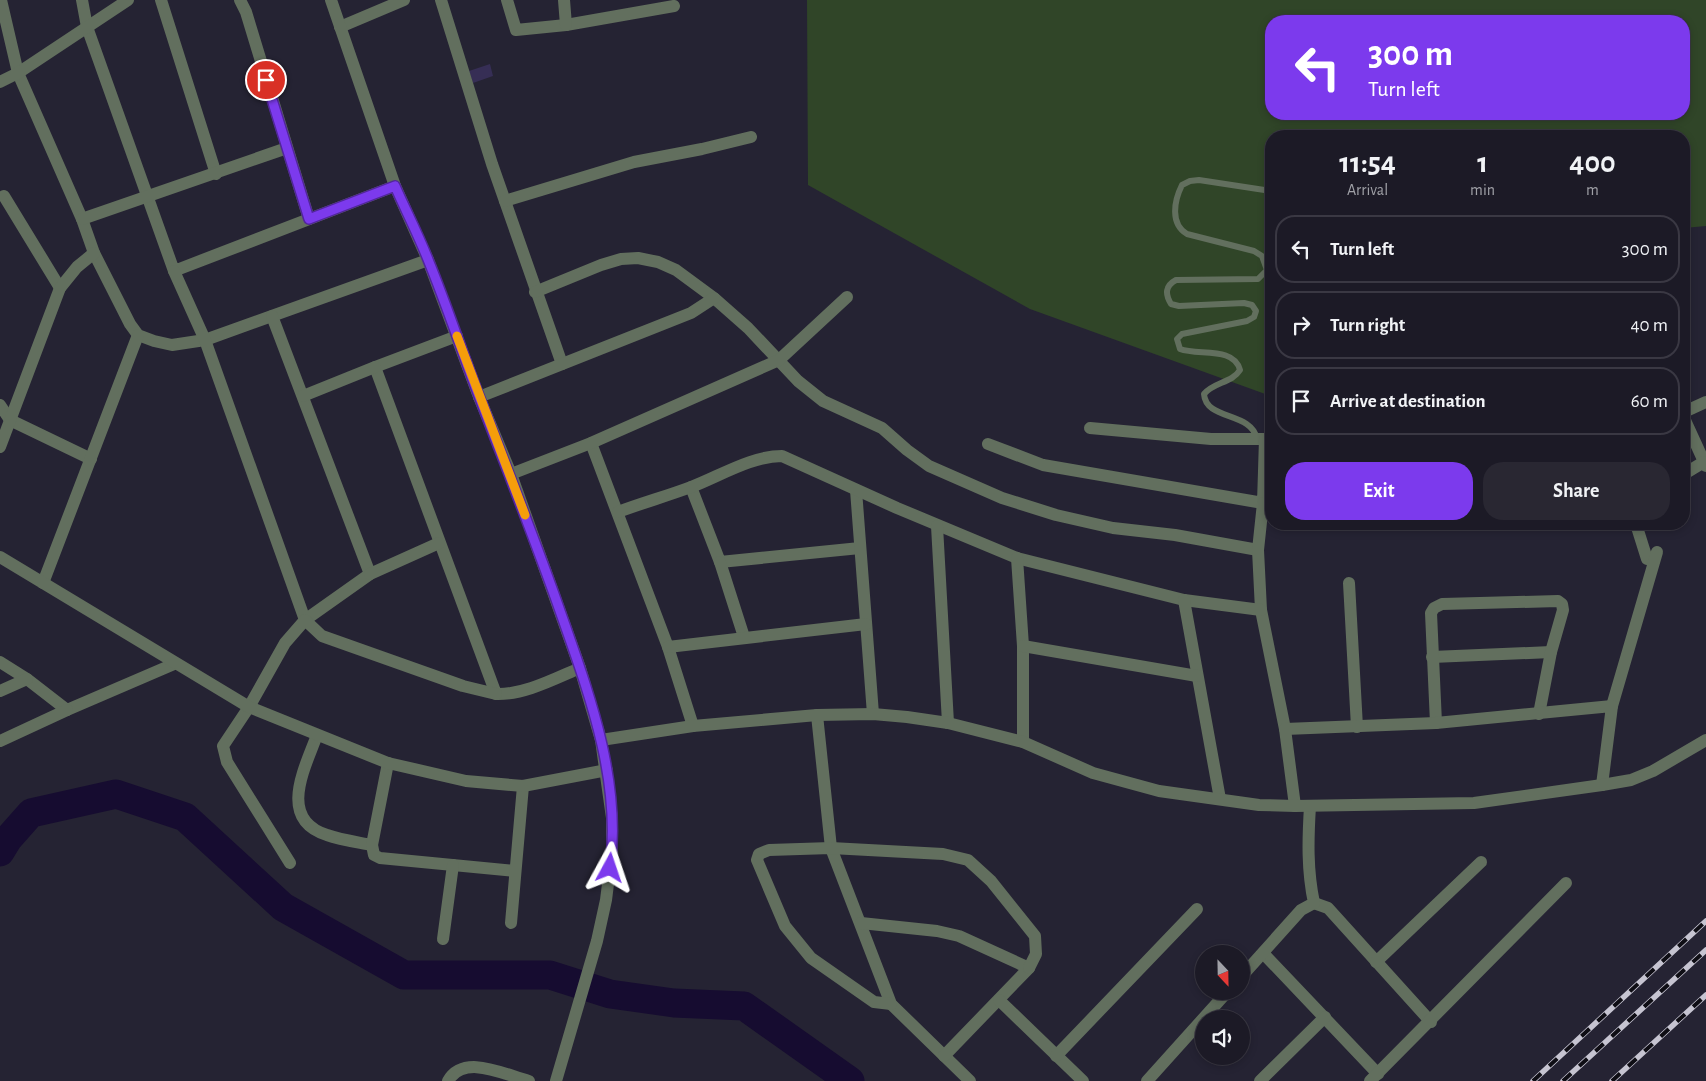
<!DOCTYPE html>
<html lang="en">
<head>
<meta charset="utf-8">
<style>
	body { margin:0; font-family:"Alegreya Sans",sans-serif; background:#292732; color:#f1f3f6; height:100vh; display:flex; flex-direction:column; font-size:19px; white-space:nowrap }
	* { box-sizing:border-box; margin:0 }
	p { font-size:16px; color:#a0a1a7 }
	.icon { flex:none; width:28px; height:28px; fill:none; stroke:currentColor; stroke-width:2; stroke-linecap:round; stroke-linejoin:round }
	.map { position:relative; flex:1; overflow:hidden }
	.side { position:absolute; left:1265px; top:130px; width:425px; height:400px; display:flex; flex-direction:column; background:#1c1a26; border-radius:20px; box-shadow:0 2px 8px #0003,0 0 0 1px #3a3843 }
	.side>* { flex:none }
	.hud { position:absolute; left:1265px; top:15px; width:425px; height:105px; border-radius:20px; box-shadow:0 2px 8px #0003,0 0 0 1px #3a3843; background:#7c3aed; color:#fff; overflow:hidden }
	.needle { width:32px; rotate:158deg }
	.fabs { position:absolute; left:1195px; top:945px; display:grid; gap:10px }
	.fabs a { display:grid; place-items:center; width:55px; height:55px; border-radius:50%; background:#1c1a26; box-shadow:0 2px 8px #0003,0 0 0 1px #3a3843; font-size:25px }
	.pin { position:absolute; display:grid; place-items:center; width:42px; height:42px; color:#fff; margin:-21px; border:2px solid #fff; border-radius:50%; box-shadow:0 1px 5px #0007 }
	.me { position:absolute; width:55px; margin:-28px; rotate:5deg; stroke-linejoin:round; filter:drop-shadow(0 0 4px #0008) }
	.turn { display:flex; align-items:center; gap:18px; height:105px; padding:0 20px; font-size:22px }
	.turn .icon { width:65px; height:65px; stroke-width:2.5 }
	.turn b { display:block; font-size:35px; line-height:42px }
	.eta { display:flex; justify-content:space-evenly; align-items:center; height:85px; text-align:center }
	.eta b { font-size:30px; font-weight:700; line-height:35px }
	.cta { display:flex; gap:10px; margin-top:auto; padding:10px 20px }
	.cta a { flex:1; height:58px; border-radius:20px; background:#7c3aed; color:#fff; font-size:20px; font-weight:700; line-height:58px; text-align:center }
	.cta a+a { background:#292732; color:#f1f3f6 }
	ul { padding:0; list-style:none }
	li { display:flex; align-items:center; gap:15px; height:68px; margin:0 10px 8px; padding:0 10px; border:2px solid #3a3843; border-radius:20px }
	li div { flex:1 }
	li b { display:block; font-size:19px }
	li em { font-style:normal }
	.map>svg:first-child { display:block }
</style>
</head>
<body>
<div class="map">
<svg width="1706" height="1081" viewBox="0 0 1706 1081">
	<rect width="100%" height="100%" fill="#252333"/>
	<!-- green -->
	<path fill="#304528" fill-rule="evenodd" d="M807,0H1706V226L1684,228V136H1271V394L1268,395L1030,309L808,185ZM1271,21H1684V114H1271Z"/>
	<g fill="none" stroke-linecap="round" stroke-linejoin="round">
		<!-- river -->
		<path stroke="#160c30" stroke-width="29" d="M0,852L8,839L31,813L116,794L185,817L283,907L404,975H550L610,994L674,1003L744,1006L850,1081"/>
	</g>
	<!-- building -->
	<path fill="#362e55" d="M490,64L493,76L473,83L469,71Z"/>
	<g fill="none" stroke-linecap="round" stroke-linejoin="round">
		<!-- service -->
		<path stroke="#626f5e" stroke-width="6" d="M1257,439C1251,411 1206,421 1204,394C1214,382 1232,383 1240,370C1234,346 1198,356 1180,349L1177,339L1182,334L1247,321L1254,317L1256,311L1252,305L1244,303L1179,306L1171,304C1165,294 1165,286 1176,280L1258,279L1267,270L1262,256L1254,251L1187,234C1170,224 1174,201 1182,185L1190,181L1199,180L1271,191"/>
		<!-- minor -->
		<g stroke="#626f5e" stroke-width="12">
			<path d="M1,0L18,73L82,219L94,253L130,324L138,335L154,341L172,345L205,340L428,260"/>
			<path d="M82,0L87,27L174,271L395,186"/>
			<path d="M161,0L216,174"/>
			<path d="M240,0L246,12L309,219"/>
			<path d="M441,0L492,164L562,364"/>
			<path d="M507,0L516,30L566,25L674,6"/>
			<path d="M564,0L566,25"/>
			<path d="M340,27L404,0"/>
			<path d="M0,82L18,73L128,0"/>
			<path d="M4,196L60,288"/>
			<path d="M505,201L634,162L702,149L751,137"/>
			<path d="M82,219L287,148"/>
			<path d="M174,271L205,340L305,620L370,574L272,316"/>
			<path d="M535,292L601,265L621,259L638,258L658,262L676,270L714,298L748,328L798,381L823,401L882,428L907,450L929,466L1002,498L1056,515L1113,528L1175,535L1258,550"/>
			<path d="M457,336L375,367L496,694C524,695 554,679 580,668"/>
			<path d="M303,396L375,367"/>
			<path d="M479,397L691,313L714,298"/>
			<path d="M0,405L10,420L91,459"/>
			<path d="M1684,412L1706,402"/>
			<path d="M1684,418L1706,466"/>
			<path d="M1090,428L1211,439H1265"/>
			<path d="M591,443L668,647L693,726"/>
			<path d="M988,444L1043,465L1263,503L1265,439H1271"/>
			<path d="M0,447L60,288L77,267L94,253"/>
			<path d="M511,474L591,443L779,360L847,297"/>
			<path d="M1684,474L1704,462"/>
			<path d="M691,487L720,562L860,548"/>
			<path d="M856,490L873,714"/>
			<path d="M1270,504L1263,503L1258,550L1261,610L1285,729"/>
			<path d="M618,512C642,503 667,496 691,487C720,476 751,456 782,456L897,508L1017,558L1184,600L1261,610"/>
			<path d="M1636,524L1647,559"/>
			<path d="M937,526L948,723"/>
			<path d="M1017,558L1023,646V742"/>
			<path d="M720,562L744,637"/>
			<path d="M370,574L439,543"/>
			<path d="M43,583L138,335"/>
			<path d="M1349,583L1357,727"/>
			<path d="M1184,600L1220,799"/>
			<path d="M1023,646L1197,676"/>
			<path d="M668,647L866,624"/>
			<path d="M1432,657L1551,652"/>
			<path d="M0,662L27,679L67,710L174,664"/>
			<path d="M0,691L27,679"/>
			<path d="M1612,706L1657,552"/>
			<path d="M817,715L831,848L891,1004L970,1081"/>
			<path d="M1436,723L1431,613L1434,608L1442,604L1558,601L1562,604L1563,610L1551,652L1539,714"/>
			<path d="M317,735C305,768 277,819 327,835C341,840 357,842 372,845"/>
			<path d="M0,741L67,710"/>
			<path d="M388,763L372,845L374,855L380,858L515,871"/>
			<path d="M1295,806L1285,729L1436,723L1612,706L1602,785"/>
			<path d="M290,863L227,762L223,746L249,707L285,643L305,620L322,636L463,686L496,694"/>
			<path d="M1314,903L1328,908L1431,1022"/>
			<path d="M511,923L523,786"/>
			<path d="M861,923L937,931L959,936L1029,968L944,1056"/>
			<path d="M443,939L453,865"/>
			<path d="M1263,953L1378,1074"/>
			<path d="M1376,962L1481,862"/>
			<path d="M1241,977L1301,910L1314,903C1307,870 1308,839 1310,806"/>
			<path d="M999,1000L1083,1081"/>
			<path d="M891,1004L874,1002L811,958L785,926L757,860L759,854L769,850L831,848L943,854L968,860L991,881L1035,936L1036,954L1029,968"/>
			<path d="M1056,1056L1197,909"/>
			<path d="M448,1081C464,1053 505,1075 529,1081"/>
			<path d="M1147,1081L1228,991"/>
			<path d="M1260,1081L1325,1017"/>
			<path d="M1370,1081L1566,883"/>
		</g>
		<!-- tertiary -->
		<g stroke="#626f5e" stroke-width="12">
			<path d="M331,0L395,186L428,260L479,397L511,474L580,668L601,740L612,818V852L606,900L597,941L556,1081"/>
			<path d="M0,557L249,707L388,763L466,781L523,786L607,770"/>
			<path d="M601,740L693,726L817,715L873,714L907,717L948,723L1023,742L1093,773L1159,791L1259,805L1295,806L1474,803L1602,785L1631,780L1653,771L1706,740"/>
		</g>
		<defs>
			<g id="rail">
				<path d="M1533,1081L1706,921"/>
				<path d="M1563,1081L1706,950"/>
				<path d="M1612,1081L1706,995"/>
			</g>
		</defs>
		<!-- rail casing -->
		<use href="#rail" stroke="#c6c4d1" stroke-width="5.5"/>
		<!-- rail -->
		<use href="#rail" stroke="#0e0d14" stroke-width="4" stroke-dasharray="11" stroke-linecap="butt"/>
	</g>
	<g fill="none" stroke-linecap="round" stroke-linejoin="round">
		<defs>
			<path id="route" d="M266,80L309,219L395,186C406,211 419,236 429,262C447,306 462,352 479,396C506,467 534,537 559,608C588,691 622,779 610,868"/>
		</defs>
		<!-- route casing -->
		<use href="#route" stroke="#51269a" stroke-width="12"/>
		<!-- route -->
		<use href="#route" stroke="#7c3aed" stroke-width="9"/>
		<!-- slow -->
		<path stroke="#f59e0b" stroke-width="9" d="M457,336L525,515"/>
	</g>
</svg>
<div class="fabs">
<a><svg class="needle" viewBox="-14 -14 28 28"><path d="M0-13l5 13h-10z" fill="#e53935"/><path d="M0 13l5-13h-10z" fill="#a0a1a7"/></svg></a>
<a><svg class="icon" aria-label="sound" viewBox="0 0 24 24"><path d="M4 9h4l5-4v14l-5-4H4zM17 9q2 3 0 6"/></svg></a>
</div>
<div class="pin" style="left:266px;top:80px;background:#d93025"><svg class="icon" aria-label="arrive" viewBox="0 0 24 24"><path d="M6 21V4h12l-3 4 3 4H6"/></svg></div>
<svg class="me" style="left:610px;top:868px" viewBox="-20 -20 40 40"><path d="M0-17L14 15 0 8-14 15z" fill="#7c3aed" stroke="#fff" stroke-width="4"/></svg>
<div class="hud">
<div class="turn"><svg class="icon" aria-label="left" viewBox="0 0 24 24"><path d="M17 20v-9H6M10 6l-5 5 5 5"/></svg><div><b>300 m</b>Turn left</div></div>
</div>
<section class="side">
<div class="eta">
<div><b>11:54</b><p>Arrival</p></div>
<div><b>1</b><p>min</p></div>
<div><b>400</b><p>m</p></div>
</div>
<ul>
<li><svg class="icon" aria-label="left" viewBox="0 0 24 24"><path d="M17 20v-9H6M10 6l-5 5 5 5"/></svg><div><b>Turn left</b></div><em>300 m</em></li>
<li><svg class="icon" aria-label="right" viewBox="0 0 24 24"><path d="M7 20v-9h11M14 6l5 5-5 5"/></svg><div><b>Turn right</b></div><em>40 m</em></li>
<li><svg class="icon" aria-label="arrive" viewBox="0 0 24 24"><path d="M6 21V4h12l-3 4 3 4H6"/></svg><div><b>Arrive at destination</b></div><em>60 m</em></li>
</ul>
<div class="cta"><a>Exit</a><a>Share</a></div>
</section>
</div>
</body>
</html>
